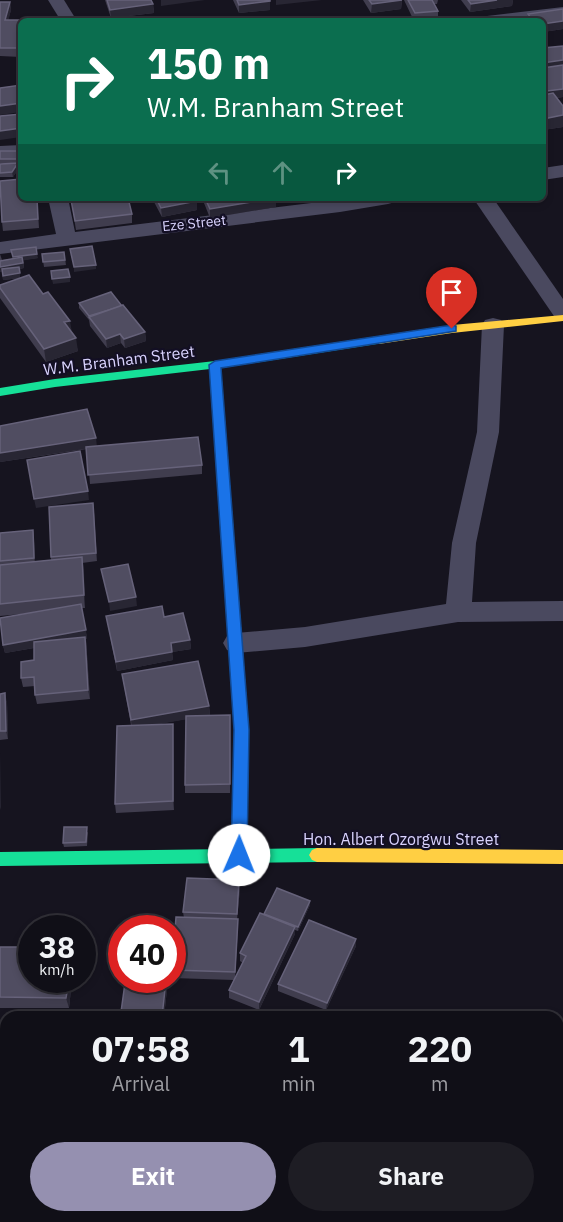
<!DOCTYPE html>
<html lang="en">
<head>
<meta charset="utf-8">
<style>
	body { margin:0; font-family:"IBM Plex Sans",sans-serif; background:#1e1d24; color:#f1f3f6; height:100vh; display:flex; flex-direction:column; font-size:22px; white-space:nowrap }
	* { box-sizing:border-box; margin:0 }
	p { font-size:20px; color:#9c9ca1 }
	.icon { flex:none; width:33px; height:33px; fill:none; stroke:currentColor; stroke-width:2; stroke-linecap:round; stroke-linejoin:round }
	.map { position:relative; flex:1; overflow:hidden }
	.sheet { position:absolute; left:0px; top:1011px; width:564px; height:212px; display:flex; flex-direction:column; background:#100f17; border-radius:18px 18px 0 0; box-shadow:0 3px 9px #0003,0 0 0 2px #302f36 }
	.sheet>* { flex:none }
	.hud { position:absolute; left:18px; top:18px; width:528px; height:183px; border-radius:9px; box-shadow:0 3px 9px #0003,0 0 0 2px #302f36; background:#0b6e4f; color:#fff; overflow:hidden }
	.speed { position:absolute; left:18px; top:915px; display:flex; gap:12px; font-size:30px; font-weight:700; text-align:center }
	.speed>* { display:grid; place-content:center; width:78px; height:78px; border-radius:50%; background:#100f17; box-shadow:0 3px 9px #0003,0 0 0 2px #302f36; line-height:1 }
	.speed small { font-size:15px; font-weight:400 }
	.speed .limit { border:9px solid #d22; background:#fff; color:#111 }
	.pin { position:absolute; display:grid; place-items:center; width:51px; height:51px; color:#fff; margin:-62px -26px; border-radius:50% 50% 50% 0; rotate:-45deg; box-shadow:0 0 6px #0007 }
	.pin .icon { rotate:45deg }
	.me { position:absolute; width:66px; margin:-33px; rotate:1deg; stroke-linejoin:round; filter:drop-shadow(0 0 4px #0008) }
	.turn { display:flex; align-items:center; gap:21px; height:126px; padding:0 30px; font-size:27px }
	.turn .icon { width:78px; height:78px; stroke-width:2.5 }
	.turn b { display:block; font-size:42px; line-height:51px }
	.lanes { display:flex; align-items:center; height:57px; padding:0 30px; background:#0003; justify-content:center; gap:30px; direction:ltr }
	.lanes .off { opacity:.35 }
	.eta { display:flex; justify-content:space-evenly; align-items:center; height:102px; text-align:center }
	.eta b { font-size:36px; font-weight:700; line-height:42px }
	.button { display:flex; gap:12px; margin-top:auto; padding:12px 30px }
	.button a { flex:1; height:69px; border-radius:36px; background:#9590b0; color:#fff; font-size:24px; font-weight:700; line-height:69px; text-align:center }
	.button a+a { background:#1e1d24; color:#f1f3f6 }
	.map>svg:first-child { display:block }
</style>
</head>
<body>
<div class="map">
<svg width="563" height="1222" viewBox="0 0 563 1222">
	<rect width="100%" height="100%" fill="#16141f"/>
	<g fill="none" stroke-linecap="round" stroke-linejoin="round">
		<!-- street -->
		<g fill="#4a495f" fill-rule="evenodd">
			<path d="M48,0H64L77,21H61Z"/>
			<path d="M563,7V17L529,21H479L487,16Z"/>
			<path d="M21,145V157L0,158V146Z"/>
			<path d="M563,165V177L543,180V168Z"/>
			<path d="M48,198H68L75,232L352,198H398L395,202L388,204L340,212L0,254V242L56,234Z"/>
			<path d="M473,198H493L563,299V321L556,319Z"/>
			<path d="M493,318L501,320L504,325L499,432L476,543L472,602L563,601V621L458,622L305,647L236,653L227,650L223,643L227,636L236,633L305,627L446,604L452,543L477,432L482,325L485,320Z"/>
		</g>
		<!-- fast -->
		<path fill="#16e098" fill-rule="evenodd" d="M379,336L383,337V343L221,368L249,730L247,849L317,848L322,850L325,855L322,860L317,862L0,866V852L231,849L235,730L210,369L55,387L0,396V388L55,379L215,361Z"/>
		<!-- slow -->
		<g fill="#ffcf43" fill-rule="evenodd">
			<path d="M563,315V321L452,333L379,344L373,340L379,336L452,325Z"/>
			<path d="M317,848L563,850V864L317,862L312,860L309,855L312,850Z"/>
		</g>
	</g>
	<!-- wall -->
	<g fill="#403d4e">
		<path d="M105,0H151L153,4L154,13L111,18Z"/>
		<path d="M233,0H270V10L239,13Z"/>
		<path d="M363,0H402L401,9L371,13Z"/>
		<path d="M404,0H438L437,4H434L438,11V20L414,21Z"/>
		<path d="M461,0H513L512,6L470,12Z"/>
		<path d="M0,2H10L11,10L8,20L21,21V57L0,56Z"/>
		<path d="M563,9V29L543,32V21H527L528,14Z"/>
		<path d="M543,48L563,97L556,98L563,106V127L543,130Z"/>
		<rect x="0" y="151" width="21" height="12"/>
		<path d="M18,163L19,168L13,177H0V164Z"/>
		<path d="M37,198L39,228L3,231L2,222Z"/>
		<path d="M154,198H195L197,210L162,217L154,202Z"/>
		<path d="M202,198H276V207L210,218Z"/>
		<path d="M71,200L132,214V223L76,230Z"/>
		<path d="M11,250L38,258L23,260L24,268L19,269L20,278L72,332L78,351L46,362L0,298V285L20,278L3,280L2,271L0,272V254L2,260L13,259Z"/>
		<path d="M64,252L66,265L44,267L42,254Z"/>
		<path d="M79,303L122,306L145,332L146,341L125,348L121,343L107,348L90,326L89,320L79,308Z"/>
		<path d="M0,426L97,446L202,465V474L90,484L87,449L0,462Z"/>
		<path d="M94,512L97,561L82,563L85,608H82L87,639H86L90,699L37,704L35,695V686L23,687L21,678L34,660V648L5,653L3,645L32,613L0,616V533L33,530L34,539L35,562L51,560V557Z"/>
		<path d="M106,616L164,617L190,640L191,649L172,652L173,660L117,671Z"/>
		<path d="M122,674L209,706L210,715L230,723V793H185V785L186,719L157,724L173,732L174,810L116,813L115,804L131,725Z"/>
		<path d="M0,694L7,702L8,739L0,740Z"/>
		<path d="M88,832L87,846L64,847L63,843Z"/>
		<path d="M239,880L240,888L237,919L238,927L235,978L243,963L240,961V953L264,914L310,905L298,931L295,930V934L259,1010L229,998V990L234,980L173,978L172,961L184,918L183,912Z"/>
		<path d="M356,939V946L326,1010L278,991V984Z"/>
		<path d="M0,947L72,980L69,1008H0Z"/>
		<path d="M138,980H168L164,1017H122L121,1012L137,983Z"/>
	</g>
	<!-- shaded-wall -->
	<g fill="#282633">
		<path d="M161,0H205L161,6Z"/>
		<path d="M276,0H322L276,5Z"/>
		<path d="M402,0L401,9L371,13L372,4Z"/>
		<path d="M497,0H513L512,6L470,12L471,4Z"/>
		<path d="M270,1V10L239,13V5Z"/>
		<path d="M10,2L11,10L6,29L5,20Z"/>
		<path d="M153,4L154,13L111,18L110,10Z"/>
		<path d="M563,21V29L543,32V24Z"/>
		<path d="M563,60V69L543,71V63Z"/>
		<path d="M563,89V97L546,99L547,91Z"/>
		<path d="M21,103V112L0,115V106Z"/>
		<path d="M563,115V127L543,130V119Z"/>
		<path d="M21,128V137L0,140V131Z"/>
		<path d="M18,163L19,168L13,177L12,172Z"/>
		<path d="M276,198V207L210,218V209Z"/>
		<path d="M197,201V210L162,217L161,208Z"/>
		<path d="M37,254L38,258L14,262L13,257Z"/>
		<path d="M23,263L24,268L0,272V267Z"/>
		<path d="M96,265V269L74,272V267Z"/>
		<path d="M20,273V278L3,280V276Z"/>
		<path d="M70,277V282L53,284L52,279Z"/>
		<path d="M70,321L72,333L64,322Z"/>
		<path d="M145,332L146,341L125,348L124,339Z"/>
		<path d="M120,334L121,343L107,348L106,339Z"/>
		<path d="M76,338L78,351L46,362L44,349Z"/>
		<path d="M96,438L97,447L0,462V453Z"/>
		<path d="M88,491L89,500L36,508L34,499Z"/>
		<path d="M93,503L94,512L97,561L96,553Z"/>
		<path d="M33,530L34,539L35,567L34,558Z"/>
		<path d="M82,557L84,570L85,608L84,595Z"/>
		<path d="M136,597L137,606L110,611L109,602Z"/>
		<path d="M86,630L87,639H86L90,699L88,690L85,639L5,653L3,645Z"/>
		<path d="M190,640L191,649L172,652L173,660L117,671L116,662L171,643Z"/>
		<path d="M5,693L7,702L8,739L6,731Z"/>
		<path d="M209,706L210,715L132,729L131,720Z"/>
		<path d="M173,724V732L174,810L173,801Z"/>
		<path d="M0,752V753L1,810L0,807Z"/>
		<path d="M239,880L240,888L237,922V914Z"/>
		<path d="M310,901V905L298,931V927Z"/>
		<path d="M238,919V927L235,980V972Z"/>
		<path d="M295,927V934L259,1010V1002Z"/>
		<path d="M356,939V946L326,1010L327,1003Z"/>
		<path d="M69,980H72L69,1008L66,998Z"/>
		<path d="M166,980H168L164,1017H162Z"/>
		<path d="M6,1177V1203L2,1222H0V1207Z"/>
	</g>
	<!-- building -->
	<g fill="#504d61" stroke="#66627a" stroke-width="1.5">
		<path d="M107,0H151L153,4L110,10Z"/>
		<path d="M237,0H270V1L239,5Z"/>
		<path d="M369,0H402L372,4Z"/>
		<path d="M408,0H432L438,11L415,13Z"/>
		<path d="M468,0H497L471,4Z"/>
		<path d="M0,2H10L5,20H31L21,21V48H0Z"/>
		<path d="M563,9V21L543,24V21H533L528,14Z"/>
		<path d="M563,46V60L543,63V48Z"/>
		<path d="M563,65V89L547,91L543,85V68Z"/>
		<path d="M21,85V103L0,106V88Z"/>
		<path d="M553,93L563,106V115L543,119V95Z"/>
		<path d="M21,114V128L0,131V116Z"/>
		<rect x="0" y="151" width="21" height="8"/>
		<path d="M18,163L12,172L0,173V164Z"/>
		<path d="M21,179V198H37L38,219L2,222L0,181Z"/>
		<path d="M88,198H128L132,214L75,221L71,200Z"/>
		<path d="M156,198H195L197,201L161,208Z"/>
		<path d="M205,198H276L210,209Z"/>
		<path d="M92,246L96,265L74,267L70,249Z"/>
		<path d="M36,247L37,254L13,257L11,250Z"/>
		<path d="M64,252L65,260L43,262L42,254Z"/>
		<path d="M22,257L23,263L0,267V261Z"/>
		<path d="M19,267L20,273L3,276L2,269Z"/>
		<path d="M68,269L70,277L52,279L51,271Z"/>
		<path d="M29,275L43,294L48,292L70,321L64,322L76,338L44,349L0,288V285Z"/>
		<path d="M111,292L122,306L89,316L79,303Z"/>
		<path d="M123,305L145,332L124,339L120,334L106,339L89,317Z"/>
		<path d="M87,409L96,438L0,453V426Z"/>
		<path d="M198,437L202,465L88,475L86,447Z"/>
		<path d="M80,451L88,491L34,499L27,460Z"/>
		<path d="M93,503L96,553L51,557L49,507Z"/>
		<path d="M33,530L34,558L0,561V533Z"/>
		<path d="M82,557L84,595L0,604V565Z"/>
		<path d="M128,564L136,597L109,602L101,569Z"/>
		<path d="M81,604L86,630L3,645L0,618Z"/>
		<path d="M162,606L164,617L183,613L190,640L171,643L172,652L116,662L106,616Z"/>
		<path d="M85,637L88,690L35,695L34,677L21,678V662L34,660V642Z"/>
		<path d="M198,661L209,706L131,720L122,674Z"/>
		<path d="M5,693L6,731H0V694Z"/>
		<path d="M230,715V784L185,785L186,716Z"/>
		<path d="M173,724V801L115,804L117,726Z"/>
		<path d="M64,827H87L86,842L63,843Z"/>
		<path d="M187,878L239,880L237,914L183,912Z"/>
		<path d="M277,888L310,901L298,927L264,914Z"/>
		<path d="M260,913L295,927L259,1002L229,990L246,956L240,953Z"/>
		<path d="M176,917L238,919L235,972L172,970Z"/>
		<path d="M309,920L356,939L327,1003L278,984Z"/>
		<path d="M0,947H32V980H69L66,998L0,997Z"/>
		<path d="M138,980H166L162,1017H134V1013L121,1012L125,983H137Z"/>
		<path d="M0,1161L6,1162V1177L0,1207Z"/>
	</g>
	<!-- route -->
	<path fill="#1a73e8" stroke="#114b97" stroke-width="1.5" d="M452,325L456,326V331L221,368L249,730L247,855L244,860L239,862L233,860L231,855L234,730L209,365L215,361Z"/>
	<g text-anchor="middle" stroke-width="4.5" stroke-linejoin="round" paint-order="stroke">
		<!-- far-street labels -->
		<g font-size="14" fill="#d9d3fe" stroke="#130f24">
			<text transform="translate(194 223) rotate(-6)" y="5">Eze Street</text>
		</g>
		<!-- street labels -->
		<g font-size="16" fill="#d9d3fe" stroke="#130f24">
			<text transform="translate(119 360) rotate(-7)" y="6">W.M. Branham Street</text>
			<text x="401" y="845">Hon. Albert Ozorgwu Street</text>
		</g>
	</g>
</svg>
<div class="speed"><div>38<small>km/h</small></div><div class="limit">40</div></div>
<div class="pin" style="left:452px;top:329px;background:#d93025"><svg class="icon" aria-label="arrive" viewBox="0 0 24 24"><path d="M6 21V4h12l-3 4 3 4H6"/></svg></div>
<svg class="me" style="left:239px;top:855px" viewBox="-20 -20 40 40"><circle r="19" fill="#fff"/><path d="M0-13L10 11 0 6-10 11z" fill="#1a73e8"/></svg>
<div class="hud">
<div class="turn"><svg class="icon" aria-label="right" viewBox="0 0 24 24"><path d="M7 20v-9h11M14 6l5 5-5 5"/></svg><div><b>150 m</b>W.M. Branham Street</div></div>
<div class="lanes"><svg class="icon off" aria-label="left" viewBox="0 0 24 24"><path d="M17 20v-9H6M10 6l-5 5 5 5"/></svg><svg class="icon off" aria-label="ahead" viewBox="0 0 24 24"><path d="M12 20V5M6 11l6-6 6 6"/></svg><svg class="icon" aria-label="right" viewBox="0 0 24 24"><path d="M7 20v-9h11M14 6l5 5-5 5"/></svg></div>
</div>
<section class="sheet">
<div class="eta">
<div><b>07:58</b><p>Arrival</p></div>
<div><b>1</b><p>min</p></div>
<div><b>220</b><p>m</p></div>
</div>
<div class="button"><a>Exit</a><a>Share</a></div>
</section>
</div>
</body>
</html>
